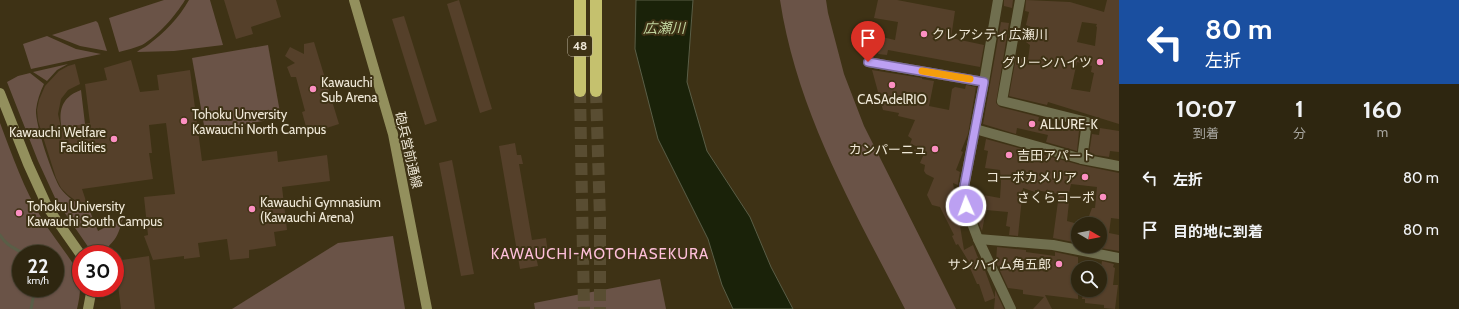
<!DOCTYPE html>
<html lang="ja">
<head>
<meta charset="utf-8">
<style>
	body { margin:0; font-family:Cabin,"Noto Sans JP",sans-serif; background:#362e19; color:#f1f3f6; height:100vh; display:flex; flex-direction:column; font-size:15px; white-space:nowrap }
	* { box-sizing:border-box; margin:0 }
	p { font-size:13px; color:#a7a59f }
	.icon { flex:none; width:22px; height:22px; fill:none; stroke:currentColor; stroke-width:2; stroke-linecap:round; stroke-linejoin:round }
	.map { position:relative; flex:1; overflow:hidden }
	.sheet { display:flex; flex-direction:column; background:#2e2610; width:340px }
	.sheet>* { flex:none }
	.guide { background:#1a4fa0; color:#fff; overflow:hidden }
	.needle { width:26px; rotate:100deg }
	.tools { position:absolute; left:1071px; top:217px; display:grid; gap:8px }
	.tools a { display:grid; place-items:center; width:36px; height:36px; border-radius:50%; background:#2e2610; box-shadow:0 1px 3px #0004,0 0 0 1px #494330; font-size:20px }
	.speed { position:absolute; left:12px; top:245px; display:flex; gap:8px; font-size:20px; font-weight:700; text-align:center }
	.speed>* { display:grid; place-content:center; width:52px; height:52px; border-radius:50%; background:#2e2610; box-shadow:0 1px 3px #0004,0 0 0 1px #494330; line-height:1 }
	.speed small { font-size:10px; font-weight:400 }
	.speed .limit { border:6px solid #d22; background:#fff; color:#111 }
	.pin { position:absolute; display:grid; place-items:center; width:34px; height:34px; color:#fff; margin:-41px -17px; border-radius:50% 50% 50% 0; rotate:-45deg; box-shadow:0 0 4px #0007 }
	.pin .icon { rotate:45deg }
	.me { position:absolute; width:44px; margin:-22px; rotate:358deg; stroke-linejoin:round; filter:drop-shadow(0 0 3px #0008) }
	.turn { display:flex; align-items:center; gap:14px; height:84px; padding:0 20px; font-size:18px }
	.turn .icon { width:52px; height:52px; stroke-width:2.5 }
	.turn b { display:block; font-size:28px; line-height:34px }
	.eta { display:flex; justify-content:space-evenly; align-items:center; height:68px; text-align:center }
	.eta b { font-size:24px; font-weight:700; line-height:28px }
	ul { padding:0; list-style:none }
	li { display:flex; align-items:center; gap:12px; height:52px; padding:0 20px }
	li div { flex:1 }
	li b { display:block; font-size:15px }
	li em { font-style:normal }
	main { display:flex; flex:1; min-height:0 }
	.map>svg:first-child { display:block }
</style>
</head>
<body>
<main>
<div class="map">
<svg width="1119" height="309" viewBox="0 0 1119 309">
	<rect width="100%" height="100%" fill="#3e3215"/>
	<!-- green -->
	<g fill="#6a5347" fill-rule="evenodd">
		<path d="M164,0H185C176,15 158,36 142,45C135,48 126,50 119,52L109,18Z"/>
		<path d="M189,0H210L223,45L174,51L137,52C140,49 144,48 148,45C164,33 179,18 189,0Z"/>
		<path d="M780,0H826L828,13L844,74L864,126L956,309H905C854,210 797,112 780,0Z"/>
		<path d="M96,21L98,23L107,51L80,46L52,35Z"/>
		<path d="M47,36L76,49L101,54L31,69L23,44Z"/>
		<path d="M268,45L281,118L205,131L192,58Z"/>
		<path d="M68,64L57,70L47,81L33,72Z"/>
		<path d="M30,73L44,84C40,92 37,101 36,110C35,124 53,178 61,189C67,197 74,201 82,206L87,204L98,231L123,218C119,232 117,240 105,249C100,252 98,254 93,254L56,200L38,161L7,82L18,76Z"/>
		<path d="M81,90L85,124L71,157C63,133 48,102 81,90Z"/>
		<path d="M0,123C12,155 24,189 42,219C53,237 67,253 77,270C82,284 80,296 77,309H0ZM21,254H55V288H21Z"/>
		<path d="M393,236L405,309H232L338,243Z"/>
		<path d="M660,279L666,309H535L534,303Z"/>
	</g>
	<!-- water -->
	<path fill="#1a2209" stroke="#5a5e47" d="M636,0H693L687,82L707,151L750,217L771,267L793,309H733L722,285L708,239L658,139L635,49Z"/>
	<g fill="none" stroke-linecap="round" stroke-linejoin="round">
		<!-- stream -->
		<g stroke="#5a5e47" stroke-width="3">
			<path d="M0,235C7,246 13,247 24,254"/>
			<path d="M31,309L35,288"/>
		</g>
	</g>
	<!-- building -->
	<g fill="#55402a" fill-rule="evenodd">
		<path d="M224,0H276L281,17L251,27L253,34L236,39Z"/>
		<path d="M459,0L492,109L480,113L447,4Z"/>
		<path d="M878,0H897L955,11L951,38L984,45L980,67L888,50L887,55L878,54L879,50L868,49L869,34L895,40L898,22L874,18Z"/>
		<path d="M1004,0H1013L1012,8L1004,6Z"/>
		<path d="M1026,0L1070,2L1104,12L1107,0H1119V124L1048,102L1047,105L1009,96L1016,57L1028,60L1030,45L1026,42L1031,27L1026,25L1029,12L1025,11ZM1082,22L1097,24L1096,26L1097,27L1095,46L1077,42ZM1077,62L1092,66L1091,72L1094,73L1090,92L1071,89Z"/>
		<path d="M404,16L437,121L425,125L392,19Z"/>
		<path d="M1001,22L1009,23L996,103L1000,107L1039,117L1038,121L1079,131L1077,151L1046,142L1048,135L1017,128L1016,134L983,124Z"/>
		<path d="M314,42L339,124L308,134L302,112L305,111L296,77H291L287,67L295,63L285,56L290,47L304,54V44Z"/>
		<path d="M131,60L140,92L159,90L157,75L190,70L202,161L277,151L278,162L327,155L330,181L282,187L287,230L274,232L276,246L249,250V258L230,260L227,239L198,243L200,257L184,259V256L153,260L144,236L148,235L144,197L175,194L166,123L149,125L152,153H149L153,179L82,189L88,207L76,201L68,195L61,188L56,178L38,121L37,110L39,100L45,86L59,71L68,66L75,64L80,84L68,90L61,99L58,114L61,128L90,123L85,84L107,80L104,68Z"/>
		<path d="M872,70L922,78V79L934,81L929,106L949,110L952,89L955,87L965,89L966,85L976,87L968,134L961,151L963,152L956,170L960,172L958,183V185L953,183L964,250L973,245L980,263L982,262L983,265L995,298V290L1004,309H994L995,298L985,302L979,284H977L970,268L972,267L958,244L956,245L952,236L954,235L940,207L932,205L927,195L934,178L926,174L924,171L925,165L920,163L923,156L914,151L916,146L910,144L912,139L908,136L915,120L898,116L899,113L883,110Z"/>
		<path d="M1100,128L1119,131V152L1110,151L1109,157L1089,154L1092,134L1099,135Z"/>
		<path d="M986,139L1080,165L1119,173V219L1111,218L1109,233L1119,235V251L1100,248V224H1086L1092,208H1095L1097,187L1071,184L1067,202H1069L1067,221L1078,224V243L1053,238L1059,194L1035,190V192L1023,188L1018,236L1009,235L1010,227L1006,226L1008,212L986,210L982,231L971,204L972,193L1000,198L1001,182L1000,170L985,168L988,151L984,150Z"/>
		<path d="M515,143L517,155H521L523,164H519L532,240L546,238L548,254L536,256L538,266L520,269L499,146Z"/>
		<path d="M452,160L474,274L461,276L439,163Z"/>
		<path d="M997,247L1026,250V252L1055,256V252L1078,257V299L1045,295L1052,309H1033L1044,297L1023,294V290L1008,288L996,262Z"/>
		<path d="M149,256L155,309H121L115,261Z"/>
		<path d="M1102,261L1114,264L1113,267L1115,268L1113,285H1118L1115,309L1104,308V305L1085,303V299H1082L1084,290H1100L1102,277L1100,276V274Z"/>
	</g>
	<g fill="none" stroke-linecap="round" stroke-linejoin="round">
		<!-- highway-tunnel -->
		<g stroke="#594d32" stroke-width="12" stroke-dasharray="12 6" stroke-linecap="butt">
			<path d="M580,91L584,309"/>
			<path d="M596,91L600,219V309"/>
		</g>
		<!-- street -->
		<g stroke="#706f4f" stroke-width="10">
			<path d="M998,0L984,82L964,187L965,205L978,239L1011,309"/>
			<path d="M1020,0L1002,101L1087,122L1082,159L1119,166"/>
			<path d="M868,62L984,82"/>
			<path d="M975,129L1082,159"/>
			<path d="M978,239L1053,245L1119,258"/>
		</g>
		<!-- secondary -->
		<g stroke="#93905d" stroke-width="10">
			<path d="M354,0L393,134L427,309"/>
			<path d="M0,93L28,164L48,208L81,255"/>
			<path d="M88,309L92,288"/>
		</g>
		<!-- highway -->
		<g stroke="#c5c16e" stroke-width="12">
			<path d="M596,0V91"/>
			<path d="M580,91V0"/>
		</g>
	</g>
	<g fill="none" stroke-linecap="round" stroke-linejoin="round">
		<defs>
			<path id="route" d="M868,62L984,82L964,187L966,206"/>
		</defs>
		<!-- route casing -->
		<use href="#route" stroke="#7a689d" stroke-width="10"/>
		<!-- route -->
		<use href="#route" stroke="#bca0f2" stroke-width="7"/>
		<!-- slow -->
		<path stroke="#f59e0b" stroke-width="7" d="M922,71L970,79"/>
	</g>
	<!-- markers -->
	<g fill="#fc8fc2" stroke="#3e3215" stroke-width="1.5">
		<circle cx="924" cy="34" r="4"/>
		<circle cx="1100" cy="62" r="4"/>
		<circle cx="892" cy="85" r="4"/>
		<circle cx="313" cy="89" r="4"/>
		<circle cx="184" cy="121" r="4"/>
		<circle cx="1032" cy="124" r="4"/>
		<circle cx="114" cy="139" r="4"/>
		<circle cx="935" cy="149" r="4"/>
		<circle cx="1009" cy="155" r="4"/>
		<circle cx="1085" cy="177" r="4"/>
		<circle cx="1103" cy="197" r="4"/>
		<circle cx="252" cy="209" r="4"/>
		<circle cx="19" cy="213" r="4"/>
		<circle cx="1059" cy="264" r="4"/>
	</g>
	<g text-anchor="middle" stroke-width="4" stroke-linejoin="round" paint-order="stroke">
		<!-- shield labels -->
		<rect fill="#3e3215" stroke="#bbb29e" stroke-width="1" x="568" y="36" width="24" height="20" rx="3"/>
		<g font-size="12" font-weight="bold" fill="#f0e9d8">
			<text x="580" y="50">48</text>
		</g>
		<!-- poi labels -->
		<g font-size="13" fill="#f0e9d8" stroke="#3e3215" text-anchor="start">
			<text x="932" y="39">クレアシティ広瀬川</text>
			<text x="1092" y="67" text-anchor="end">グリーンハイツ</text>
			<text x="321" y="87">Kawauchi<tspan x="321" dy="15">Sub Arena</tspan></text>
			<text x="892" y="104" text-anchor="middle">CASAdelRIO</text>
			<text x="192" y="119">Tohoku Unversity<tspan x="192" dy="15">Kawauchi North Campus</tspan></text>
			<text x="1040" y="129">ALLURE-K</text>
			<text x="106" y="137" text-anchor="end">Kawauchi Welfare<tspan x="106" dy="15">Facilities</tspan></text>
			<text x="927" y="154" text-anchor="end">カンパーニュ</text>
			<text x="1017" y="160">吉田アパート</text>
			<text x="1077" y="182" text-anchor="end">コーポカメリア</text>
			<text x="1095" y="202" text-anchor="end">さくらコーポ</text>
			<text x="260" y="207">Kawauchi Gymnasium<tspan x="260" dy="15">(Kawauchi Arena)</tspan></text>
			<text x="27" y="211">Tohoku University<tspan x="27" dy="15">Kawauchi South Campus</tspan></text>
			<text x="1051" y="269" text-anchor="end">サンハイム角五郎</text>
		</g>
		<!-- street labels -->
		<g font-size="13" fill="#f0e9d8" stroke="#3e3215">
			<text transform="translate(409 150) rotate(77)" y="5">砲兵営前通線</text>
		</g>
		<!-- water labels -->
		<g font-size="14" font-style="italic" fill="#c0d49f" stroke="#3e3215">
			<text x="664" y="33">広瀬川</text>
		</g>
		<!-- quarter labels -->
		<g font-size="15" letter-spacing="1" fill="#febfda" stroke="#3e3215">
			<text x="600" y="259">KAWAUCHI-MOTOHASEKURA</text>
		</g>
	</g>
</svg>
<div class="tools">
<a><svg class="needle" viewBox="-14 -14 28 28"><path d="M0-13l5 13h-10z" fill="#e53935"/><path d="M0 13l5-13h-10z" fill="#a7a59f"/></svg></a>
<a><svg class="icon" aria-label="search" viewBox="0 0 24 24"><circle cx="10" cy="10" r="6"/><path d="M15 15l6 6"/></svg></a>
</div>
<div class="speed"><div>22<small>km/h</small></div><div class="limit">30</div></div>
<div class="pin" style="left:868px;top:62px;background:#d93025"><svg class="icon" aria-label="arrive" viewBox="0 0 24 24"><path d="M6 21V4h12l-3 4 3 4H6"/></svg></div>
<svg class="me" style="left:966px;top:206px" viewBox="-20 -20 40 40"><circle r="17" fill="#bca0f2" stroke="#fff" stroke-width="3"/><path d="M0-11L8 9 0 5-8 9z" fill="#fff"/></svg>
</div>
<section class="sheet">
<div class="guide">
<div class="turn"><svg class="icon" aria-label="left" viewBox="0 0 24 24"><path d="M17 20v-9H6M10 6l-5 5 5 5"/></svg><div><b>80 m</b>左折</div></div>
</div>
<div class="eta">
<div><b>10:07</b><p>到着</p></div>
<div><b>1</b><p>分</p></div>
<div><b>160</b><p>m</p></div>
</div>
<ul>
<li><svg class="icon" aria-label="left" viewBox="0 0 24 24"><path d="M17 20v-9H6M10 6l-5 5 5 5"/></svg><div><b>左折</b></div><em>80 m</em></li>
<li><svg class="icon" aria-label="arrive" viewBox="0 0 24 24"><path d="M6 21V4h12l-3 4 3 4H6"/></svg><div><b>目的地に到着</b></div><em>80 m</em></li>
</ul>
</section>
</main>
</body>
</html>
